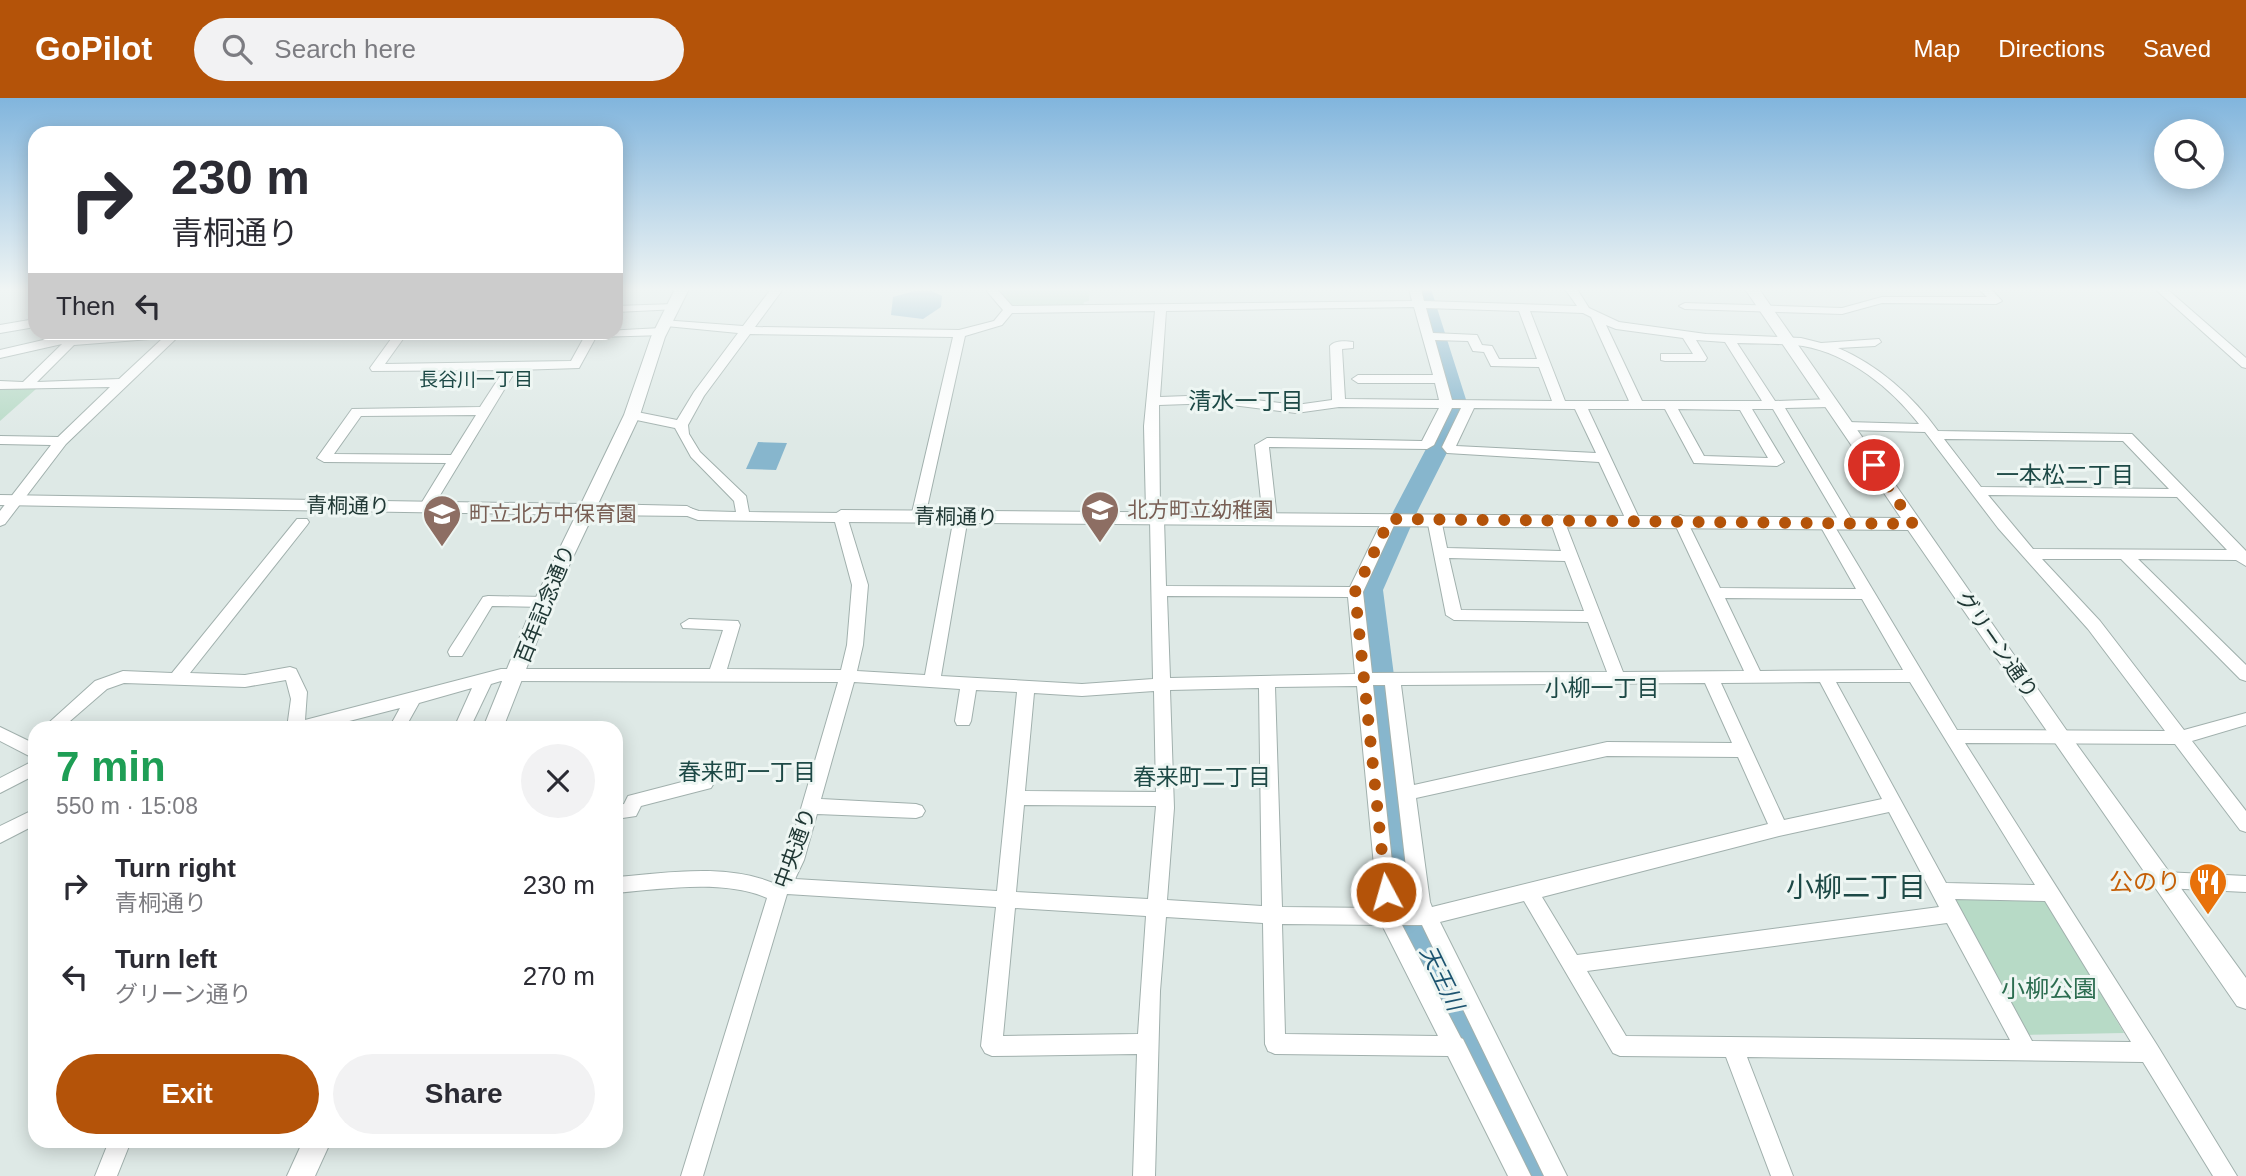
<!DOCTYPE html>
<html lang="en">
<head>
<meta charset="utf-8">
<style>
	body { margin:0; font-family:Helvetica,"Noto Sans JP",sans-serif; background:#f2f2f3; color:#2b2b33; height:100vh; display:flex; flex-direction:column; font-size:26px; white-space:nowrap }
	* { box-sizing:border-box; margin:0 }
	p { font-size:23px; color:#7c7c81 }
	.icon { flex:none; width:38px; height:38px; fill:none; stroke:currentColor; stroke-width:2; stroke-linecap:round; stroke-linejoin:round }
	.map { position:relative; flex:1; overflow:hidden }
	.side { position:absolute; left:28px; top:623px; width:595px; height:427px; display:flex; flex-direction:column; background:#fff; border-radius:21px; box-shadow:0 4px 18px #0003 }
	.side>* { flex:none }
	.banner { position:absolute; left:28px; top:28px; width:595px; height:214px; border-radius:21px; box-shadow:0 4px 18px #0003; background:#fff; color:#2b2b33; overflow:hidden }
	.fabs { position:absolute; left:2154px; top:21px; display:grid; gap:14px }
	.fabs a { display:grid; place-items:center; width:70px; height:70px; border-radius:50%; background:#fff; box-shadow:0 4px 18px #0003; font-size:35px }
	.pin { position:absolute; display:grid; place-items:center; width:60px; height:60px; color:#fff; margin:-30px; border:4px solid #fff; border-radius:50%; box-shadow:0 2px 7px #0007 }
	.me { position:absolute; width:77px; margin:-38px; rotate:354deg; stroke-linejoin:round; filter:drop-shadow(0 0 5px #0008) }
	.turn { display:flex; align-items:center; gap:24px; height:147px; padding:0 28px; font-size:32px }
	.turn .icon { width:91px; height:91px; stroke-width:2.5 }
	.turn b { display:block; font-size:49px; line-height:60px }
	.then { display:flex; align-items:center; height:66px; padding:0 28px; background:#0003; gap:14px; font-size:26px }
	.round { display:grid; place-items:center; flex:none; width:74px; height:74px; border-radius:37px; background:#f2f2f3 }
	.head { display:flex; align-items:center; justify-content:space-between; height:119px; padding:0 28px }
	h1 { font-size:42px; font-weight:700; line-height:52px; color:#1e9e55 }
	.cta { display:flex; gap:14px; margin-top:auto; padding:14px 28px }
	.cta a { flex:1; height:80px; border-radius:42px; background:#b45309; color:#fff; font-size:28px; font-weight:700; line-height:80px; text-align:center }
	.cta a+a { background:#f2f2f3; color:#2b2b33 }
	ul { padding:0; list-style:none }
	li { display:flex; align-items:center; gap:21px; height:91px; padding:0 28px }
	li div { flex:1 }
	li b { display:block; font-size:26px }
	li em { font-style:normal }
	header { display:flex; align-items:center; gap:42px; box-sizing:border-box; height:98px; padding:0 35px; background:#b45309; color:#fff }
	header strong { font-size:33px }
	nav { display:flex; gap:38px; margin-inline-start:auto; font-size:24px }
	.search { width:490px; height:63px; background:#f2f2f3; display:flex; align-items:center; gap:18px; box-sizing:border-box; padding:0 24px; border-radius:38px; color:#7c7c81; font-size:26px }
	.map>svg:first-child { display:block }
</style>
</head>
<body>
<header>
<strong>GoPilot</strong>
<div class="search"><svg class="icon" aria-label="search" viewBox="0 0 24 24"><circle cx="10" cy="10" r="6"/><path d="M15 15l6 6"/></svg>Search here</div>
<nav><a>Map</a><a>Directions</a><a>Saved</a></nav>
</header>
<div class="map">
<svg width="2246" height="1078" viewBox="0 0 2246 1078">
	<rect width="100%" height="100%" fill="#dee9e6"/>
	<!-- green -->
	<g fill="#b7dac6">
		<path d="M996,191H1088L1090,192L1089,203L1084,204L1083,208L1018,209L1011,207Z"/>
		<path d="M0,291H36L0,323Z"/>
		<path d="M1954,800L2045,801L2124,935L2025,937Z"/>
	</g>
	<!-- water -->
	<g fill="#87b6cd">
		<path d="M914,193H932L942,198L941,209L923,221L891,217L893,199Z"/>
		<path d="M758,344L787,345L776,372L746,371Z"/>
	</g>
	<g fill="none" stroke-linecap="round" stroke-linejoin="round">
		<!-- river -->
		<path fill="#87b6cd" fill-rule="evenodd" d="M1413,191H1431L1469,311L1418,412L1383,492L1420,780L1431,824L1558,1078H1519L1399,825L1388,780L1357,492L1394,412L1447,311Z"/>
		<defs>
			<g id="minor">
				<path d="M771,191H783L755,229L959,232L994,223L1003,212L985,191H997L1012,208L1412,203L1409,191H1421L1424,203L1577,208L1565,191H1577L1589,210L1619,224L1706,236L1801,240L1821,245L1879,241L1881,244L1875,248L1838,250C1878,267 1913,298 1938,333L2132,336L2246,453V468L2236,462L2138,461L2246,567V583L2240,581L2121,461H2042L2100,523L2184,632L2246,615V627L2192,643L2246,713V734L2240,732L2175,646L1965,645L2157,947L2237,1078H2213L2143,964L1747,959L1793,1078H1771L1726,959L1620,958L1613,955L1524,803L1440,824L1567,1078H1544L1422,827H1402L1461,940L1463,941L1531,1078H1508L1448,958L1275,956L1268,953L1265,946L1263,825L1166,819L1160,893L1155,1078H1133L1137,956L992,958L985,955L981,948L996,809L787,796L703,1078H681L767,800C724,781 662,791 616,795V779C666,775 726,765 773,785L786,762L838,584L501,583L491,586L470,630H454L472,590L419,605L405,630H389L400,610L322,630H287L291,601L286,582L245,589L124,585L107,591L62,630H43L95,583L123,573L172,575L297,421H307L309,424L307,427L190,575L245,577L290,569L296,571L307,594L305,622L501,571H710L723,532L683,530L681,526L689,521L738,523L740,527L727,571L841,572L847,547L852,487L835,424L698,422L682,416L680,413L687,409L699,413L736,414L734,403L691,359L675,330L627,320L626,317L632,313L677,322L694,294L738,235L666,228L660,224L662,222L743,228ZM1414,209L1433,277H1358L1352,281L1358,285H1435L1439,302L1345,301L1342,251L1353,250V244C1346,243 1335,242 1330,248L1332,302L1296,307L1216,297L1160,299L1166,213ZM1426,210L1519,213L1537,261H1499L1492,248L1482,247L1477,237L1433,235ZM1155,213L1144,328L1146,413L1150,421L1153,581L1082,586L941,578L968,419L961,414L954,419L925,577L857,573L863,547L868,487L846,415L749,414L746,398L700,354L689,336L688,327L704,298L750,236L953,239L911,419L918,424L925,419L965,238L1002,227L1012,215ZM1530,213L1583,215L1591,219L1629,303H1565ZM1606,227L1616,231L1683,240L1693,256H1661V262L1665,263H1705L1707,260L1696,242L1725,244L1762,303H1642ZM1435,242L1468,243L1473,253L1484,254L1491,268L1539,269L1552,303L1452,302ZM1737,245C1759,246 1782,245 1803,248C1849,256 1891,290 1919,326L1847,324L1840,328L1847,332L1925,334L1998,430L2088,531L2165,633L1957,632L1832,424L1825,419L1818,424L1856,491L1720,490L1685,419L1680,417L1673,422L1744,573L1623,574L1564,422L1557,417L1550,422L1561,453L1447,450L1441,421L1439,418H1429L1427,421L1446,517L1454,522L1588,524L1607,574L1372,575L1363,494L1397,421L1390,416L1383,421L1350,489L1166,488L1164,421L1160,413L1159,307L1216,305L1296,315L1339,309L1439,310L1422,343L1267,340L1255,347L1263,421L1270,426L1277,421L1269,349L1427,351L1434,347L1452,310H1461L1442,349L1447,355L1599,364L1626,422L1633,427L1640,422L1588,311H1665L1694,365L1777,368L1784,364L1752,311H1773L1842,428H1852L1854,425L1785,310L1831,309L1837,305L1831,301L1775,303ZM1474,310L1575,311L1596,355L1456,348ZM1678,311L1740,312L1768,360L1704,358ZM1944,341L2123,343L2169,391L1981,389ZM1988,397L2177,399L2227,452L2033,451ZM1449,460L1565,463L1584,513L1461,512ZM1167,498L1348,499L1355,576L1170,580ZM1725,500L1862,501L1903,572L1760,573ZM854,584L960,591L955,623L957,627H969L971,623L976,592L1017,594L997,793L795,781L804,762L817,716L916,720L922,718L925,713L922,708L916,706L821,701ZM1820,584L1882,701L1784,722L1721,585ZM1836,584H1910L2035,787L1946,785ZM1705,585L1732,645L1607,644L1414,687L1401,587ZM1373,587H1385L1410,804L1414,810H1397ZM1357,588L1378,810L1282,809L1275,589ZM1259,590L1262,808L1167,802L1174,710L1170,592ZM1154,593L1156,694L1025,693L1034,595L1082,598ZM1607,658L1738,659L1768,726L1432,809L1430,804L1416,700ZM1024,707L1156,708L1148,801L1016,794ZM1889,714L1939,809L1577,857L1542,799L1779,738ZM1955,801L2045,803L2131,944L2032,943ZM1015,810L1146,818L1138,936L1003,938ZM1947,825L2010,942L1626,938L1587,873ZM1282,826L1382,827L1438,938L1285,936Z"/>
				<path d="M1979,191H1991L2002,203L1996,206L1882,205L1842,216L1685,211L1679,208L1685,205L1842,210L1882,199H1987Z"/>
				<path d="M2155,191H2167L2246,260V270L2242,269Z"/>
				<path d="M674,206L678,207V211L616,214V208Z"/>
				<path d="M35,221V229L0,235V227Z"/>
				<path d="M661,230L667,234L665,237L596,239L579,270L516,272L431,412H421L419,409L446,365L324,364L317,360L352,311L480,309L504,272L372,273L370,270L396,234H408L385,266L571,263L587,234ZM476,317L451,357L334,356L361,318Z"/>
				<path d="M139,234L182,235L66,346L5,426L0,428V413L51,347L0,346V338L58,339L110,289L0,291V283L23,284L62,246L0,260V252L65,237L70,240ZM163,240L119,281L37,284L74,247Z"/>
				<path d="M488,498L544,499L552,504L544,509L492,508L462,558H450L448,554L450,550L483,499Z"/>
				<path d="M0,629L35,646V661L0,643Z"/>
				<path d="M35,662V677L0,695V680Z"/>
				<path d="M705,678L711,680L714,685L711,690L641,708L636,718L616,721V707L624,706L628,698Z"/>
				<path d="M35,711V727L0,745V728Z"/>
				<path d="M2164,774L2246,778V794L2164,790L2157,788L2155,782L2157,776Z"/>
				<path d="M109,1043H131L117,1078H95Z"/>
			</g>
			<g id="tertiary">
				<path d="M675,191H689L665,239L640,317L598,406L687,408L696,413L687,418L593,417L555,497L503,630H483L537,497L576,417L0,407V397L581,406L624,317L651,239Z"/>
				<path d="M1745,191H1759L2067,633L2246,880V911L2237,908L1908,432L841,424L832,418L841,412L1901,420Z"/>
				<path d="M303,1043H331L315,1078H287Z"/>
			</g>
		</defs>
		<!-- minor casing -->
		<use href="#minor" stroke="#a1b0ad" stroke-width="2"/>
		<!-- tertiary casing -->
		<use href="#tertiary" stroke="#a1b0ad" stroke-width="2"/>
		<!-- minor -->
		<use href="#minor" fill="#fff" fill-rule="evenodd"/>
		<!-- tertiary -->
		<use href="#tertiary" fill="#fff" fill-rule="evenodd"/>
	</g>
	<!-- sky -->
	<linearGradient id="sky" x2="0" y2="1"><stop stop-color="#81b5dd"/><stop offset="0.56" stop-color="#f0f5f4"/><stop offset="1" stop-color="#f0f5f4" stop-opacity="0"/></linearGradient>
	<rect width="2246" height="342" fill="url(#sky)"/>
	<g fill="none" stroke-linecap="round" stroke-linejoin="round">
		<!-- route -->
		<path stroke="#b45309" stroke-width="12" stroke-dasharray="0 21.6" d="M1386,794L1355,494L1390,421L1913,426L1874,367"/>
	</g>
	<!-- icons -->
	<defs>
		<symbol id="school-pin" viewBox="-11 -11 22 30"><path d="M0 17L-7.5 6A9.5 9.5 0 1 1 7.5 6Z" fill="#8d6e63" stroke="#eef6f3"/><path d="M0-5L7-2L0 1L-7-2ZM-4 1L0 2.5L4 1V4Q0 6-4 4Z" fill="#fff"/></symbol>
		<symbol id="restaurant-pin" viewBox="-11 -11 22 30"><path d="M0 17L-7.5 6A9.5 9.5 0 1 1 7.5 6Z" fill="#e8710a" stroke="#eef6f3"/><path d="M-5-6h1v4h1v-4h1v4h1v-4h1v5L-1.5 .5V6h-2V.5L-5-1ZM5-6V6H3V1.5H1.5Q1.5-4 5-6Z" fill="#fff"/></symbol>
	</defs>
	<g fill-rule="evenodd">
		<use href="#school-pin" x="1078" y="390" width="44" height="60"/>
		<use href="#school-pin" x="420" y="394" width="44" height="60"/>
		<use href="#restaurant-pin" x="2186" y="762" width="44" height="60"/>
	</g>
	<g text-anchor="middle" stroke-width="6" stroke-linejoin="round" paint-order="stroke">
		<!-- far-neighbourhood labels -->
		<g font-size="19" fill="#1d4946" stroke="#eef6f3">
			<text x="476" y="288">長谷川一丁目</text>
		</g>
		<!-- street labels -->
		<g font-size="21" fill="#203835" stroke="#eef6f3">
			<text transform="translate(348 408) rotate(1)" y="7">青桐通り</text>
			<text transform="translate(956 419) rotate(1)" y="7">青桐通り</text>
			<text transform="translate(545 506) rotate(-68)" y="7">百年記念通り</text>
			<text transform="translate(1997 547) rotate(55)" y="7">グリーン通り</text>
			<text transform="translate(795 750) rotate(-70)" y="7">中央通り</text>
		</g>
		<!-- education labels -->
		<g font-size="21" fill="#785e54" stroke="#eef6f3" text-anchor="start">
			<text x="1127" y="419">北方町立幼稚園</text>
			<text x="469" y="423">町立北方中保育園</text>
		</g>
		<!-- neighbourhood labels -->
		<g font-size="23" fill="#1d4946" stroke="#eef6f3">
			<text x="1246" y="311">清水一丁目</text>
			<text x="2065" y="385">一本松二丁目</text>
			<text x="1602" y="598">小柳一丁目</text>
			<text x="747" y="682">春来町一丁目</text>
			<text x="1202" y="687">春来町二丁目</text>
		</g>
		<!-- water labels -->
		<g font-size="23" font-style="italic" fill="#1d5470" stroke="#eef6f3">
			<text transform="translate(1442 880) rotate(64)" y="8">天王川</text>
		</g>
		<!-- near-food labels -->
		<g font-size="24" fill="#c56008" stroke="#eef6f3" text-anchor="end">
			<text x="2181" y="792">公のり</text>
		</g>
		<!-- near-park labels -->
		<g font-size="24" fill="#2c6d50" stroke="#eef6f3">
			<text x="2049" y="899">小柳公園</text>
		</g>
		<!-- near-neighbourhood labels -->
		<g font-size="28" fill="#1d4946" stroke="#eef6f3">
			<text x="1856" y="799">小柳二丁目</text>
		</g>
	</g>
</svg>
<div class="fabs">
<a><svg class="icon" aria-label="search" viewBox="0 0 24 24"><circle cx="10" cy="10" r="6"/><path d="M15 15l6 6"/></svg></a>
</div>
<div class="pin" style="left:1874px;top:367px;background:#d93025"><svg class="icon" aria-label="arrive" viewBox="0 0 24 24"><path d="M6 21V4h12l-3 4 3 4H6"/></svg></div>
<svg class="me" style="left:1386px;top:794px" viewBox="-20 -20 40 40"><circle r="17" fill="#b45309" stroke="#fff" stroke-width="3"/><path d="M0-11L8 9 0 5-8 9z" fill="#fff"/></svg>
<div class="banner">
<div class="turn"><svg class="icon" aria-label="right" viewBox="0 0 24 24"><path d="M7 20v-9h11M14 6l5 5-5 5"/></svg><div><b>230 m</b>青桐通り</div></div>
<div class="then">Then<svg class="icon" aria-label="left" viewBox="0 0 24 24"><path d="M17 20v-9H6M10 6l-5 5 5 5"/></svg></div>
</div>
<section class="side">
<div class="head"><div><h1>7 min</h1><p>550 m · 15:08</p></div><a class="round"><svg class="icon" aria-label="close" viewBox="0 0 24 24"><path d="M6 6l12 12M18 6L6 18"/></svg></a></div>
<ul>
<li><svg class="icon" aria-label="right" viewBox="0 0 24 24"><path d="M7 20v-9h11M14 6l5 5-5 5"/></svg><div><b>Turn right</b><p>青桐通り</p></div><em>230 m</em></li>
<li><svg class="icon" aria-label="left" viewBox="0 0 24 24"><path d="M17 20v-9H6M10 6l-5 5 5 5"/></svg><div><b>Turn left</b><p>グリーン通り</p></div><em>270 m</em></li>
</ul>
<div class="cta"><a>Exit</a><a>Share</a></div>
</section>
</div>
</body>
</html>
